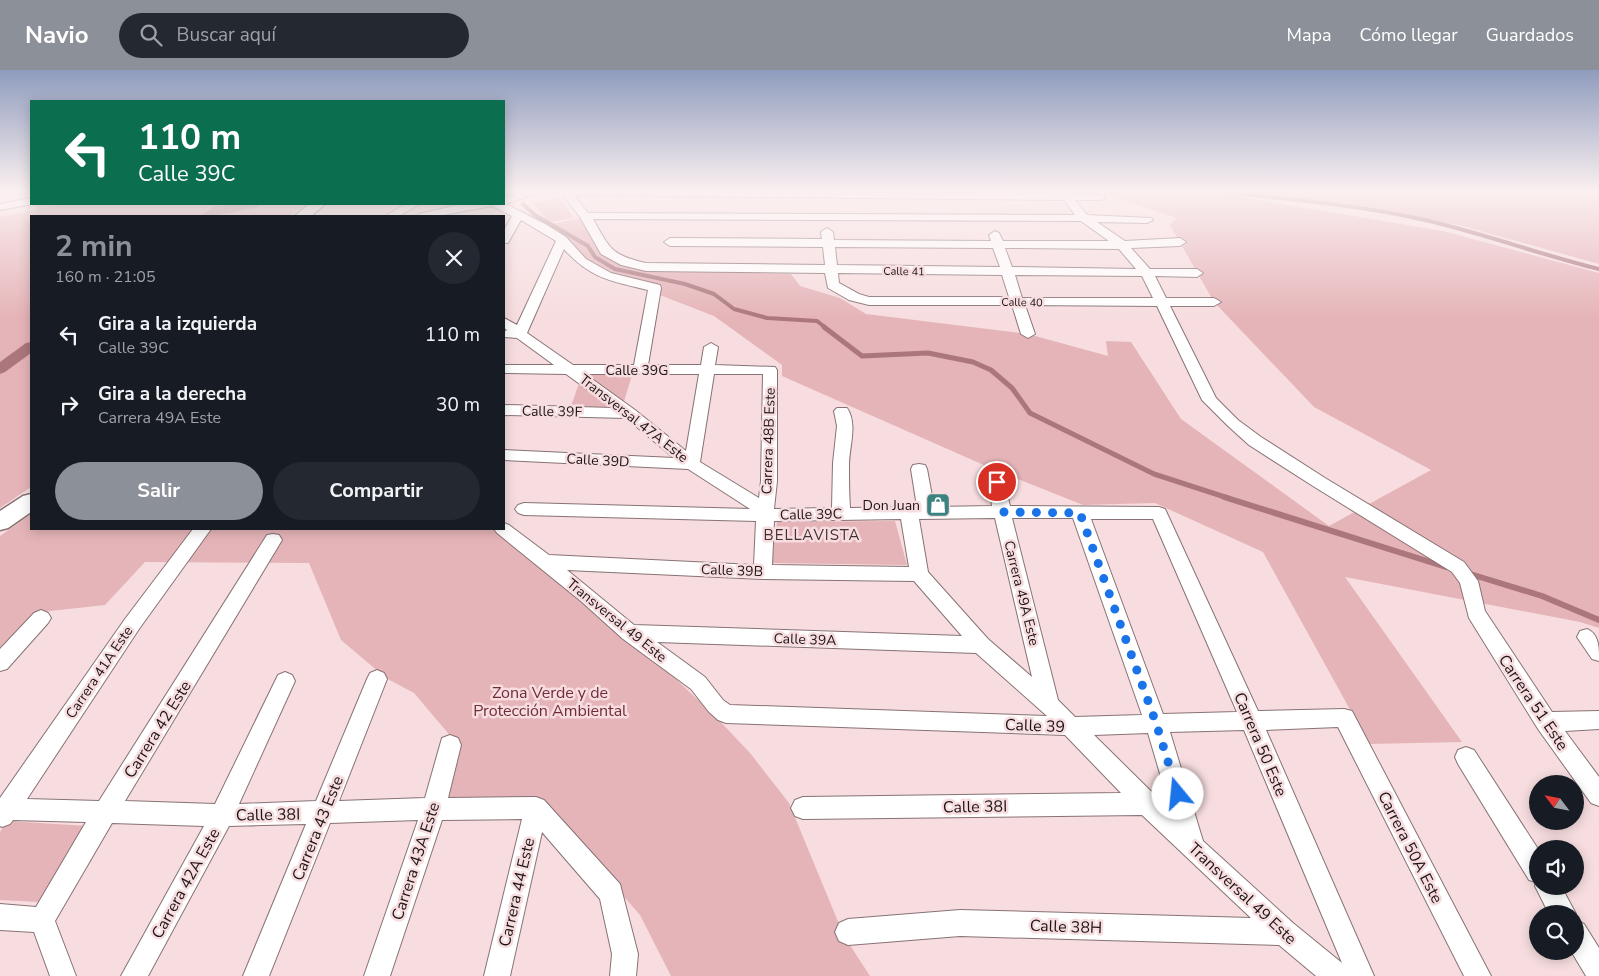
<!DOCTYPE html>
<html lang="es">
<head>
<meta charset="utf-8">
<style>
	body { margin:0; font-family:"Nunito Sans",sans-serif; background:#242831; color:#f1f3f6; height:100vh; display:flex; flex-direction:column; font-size:19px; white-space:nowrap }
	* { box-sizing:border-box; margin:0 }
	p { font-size:16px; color:#9ea1a6 }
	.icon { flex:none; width:28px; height:28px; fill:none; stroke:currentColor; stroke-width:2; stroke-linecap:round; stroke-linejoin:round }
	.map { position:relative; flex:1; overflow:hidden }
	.details { position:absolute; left:30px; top:145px; width:475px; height:315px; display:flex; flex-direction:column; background:#171b24; border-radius:0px; box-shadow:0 2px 12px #0003 }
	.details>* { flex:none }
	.top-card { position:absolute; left:30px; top:30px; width:475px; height:105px; border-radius:0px; box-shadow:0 2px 12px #0003; background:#0b6e4f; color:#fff; overflow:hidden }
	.needle { width:32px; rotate:302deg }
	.fabs { position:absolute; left:1529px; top:705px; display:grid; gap:10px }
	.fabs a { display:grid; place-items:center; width:55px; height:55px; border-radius:50%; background:#171b24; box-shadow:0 2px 12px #0003; font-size:25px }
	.pin { position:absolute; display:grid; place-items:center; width:42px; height:42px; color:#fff; margin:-21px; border:2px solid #fff; border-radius:50%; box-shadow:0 1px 5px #0007 }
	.me { position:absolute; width:55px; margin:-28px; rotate:343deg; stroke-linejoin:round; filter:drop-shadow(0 0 4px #0008) }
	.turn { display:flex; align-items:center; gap:18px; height:105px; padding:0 25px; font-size:22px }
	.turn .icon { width:65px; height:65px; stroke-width:2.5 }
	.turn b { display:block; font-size:35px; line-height:42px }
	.round { display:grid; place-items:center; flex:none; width:52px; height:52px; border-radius:26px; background:#242831 }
	.headline { display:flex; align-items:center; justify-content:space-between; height:85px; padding:0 25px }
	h1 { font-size:30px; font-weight:700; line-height:38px; color:#8c9099 }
	.action { display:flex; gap:10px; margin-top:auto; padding:10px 25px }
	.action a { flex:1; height:58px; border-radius:30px; background:#8c9099; color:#fff; font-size:20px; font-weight:700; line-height:58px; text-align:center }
	.action a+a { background:#242831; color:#f1f3f6 }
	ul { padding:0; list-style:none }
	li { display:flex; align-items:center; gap:15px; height:70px; padding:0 25px }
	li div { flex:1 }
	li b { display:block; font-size:19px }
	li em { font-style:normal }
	header { display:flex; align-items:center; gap:30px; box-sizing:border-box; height:70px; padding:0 25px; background:#8c9099; color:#fff }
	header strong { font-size:24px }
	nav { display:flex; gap:28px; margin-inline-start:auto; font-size:18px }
	.search { width:350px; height:45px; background:#242831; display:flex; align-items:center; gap:12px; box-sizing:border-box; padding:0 18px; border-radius:28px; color:#9ea1a6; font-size:19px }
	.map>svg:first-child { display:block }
</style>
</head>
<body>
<header>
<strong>Navio</strong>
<div class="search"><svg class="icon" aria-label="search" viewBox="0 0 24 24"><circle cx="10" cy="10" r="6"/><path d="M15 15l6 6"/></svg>Buscar aquí</div>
<nav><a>Mapa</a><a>Cómo llegar</a><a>Guardados</a></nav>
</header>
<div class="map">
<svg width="1599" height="906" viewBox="0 0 1599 906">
	<rect width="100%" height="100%" fill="#f7dddf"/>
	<!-- green -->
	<g fill="#e5b4b8">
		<path d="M1094,121H1205L1443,161L1599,203V558L1580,552L1345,507L1462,672L1369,674L1263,482L1155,433L1083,435L995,400L782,306V295L714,246L652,222L588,191L548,155L581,148L598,178L614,191L642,200L791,204L800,216L840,228L866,244L1028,264L1108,286L1106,271L1131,272L1181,349L1329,456L1431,400L1314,337L1214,232L1170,155L1177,148Z"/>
		<path d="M1238,121H1599V194L1459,155L1357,137Z"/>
		<path d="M559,128L574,148L549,152L533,133Z"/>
		<path d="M66,134H306L289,146H31V417L0,438V147Z"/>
		<path d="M582,305H632L622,338L571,336Z"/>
		<path d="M31,444V459H496L628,564L714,645L750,683L789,733L844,866L870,906H671L640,845L542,733H442L458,675L414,623L386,608L341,570L309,493L145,492L105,535L41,542L0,578V466Z"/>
		<path d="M895,451L907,495L771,493L777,452Z"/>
		<path d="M7,751L88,756L38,832L0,830V762Z"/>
	</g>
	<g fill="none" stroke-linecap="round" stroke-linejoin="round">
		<!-- stream-far2 -->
		<g stroke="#ab777c" stroke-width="4">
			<path d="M1216,121C1283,129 1350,134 1416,148C1478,161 1537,184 1599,199"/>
			<path d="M523,134L535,145L588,176L595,187L615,199L685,214L714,224L734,239L767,248L817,251L826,258"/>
		</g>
		<!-- stream-far1 -->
		<path stroke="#ab777c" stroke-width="5" d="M824,257L862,286L928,283L973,292L991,300L1012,318L1030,343L1154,404L1228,428"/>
		<!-- stream -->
		<g stroke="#ab777c" stroke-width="6">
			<path d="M1224,427L1446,497"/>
			<path d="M1467,503L1542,526L1599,550"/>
		</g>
		<!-- canal -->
		<g fill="#ab777c" fill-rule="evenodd">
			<path d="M233,134H259L257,137C242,140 216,147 201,146L214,137Z"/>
			<path d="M31,272V283L5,302L0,304V292L26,273Z"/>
		</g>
		<defs>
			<g id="minor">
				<path d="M525,121H543L506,134L547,155L566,167L586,189L611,203L660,215L661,218L648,295H701L704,277L711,273L718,277L715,295L775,297L777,300V411L774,439L832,438L833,393L837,356L834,341L837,338H847C858,354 849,377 849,395C849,409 849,424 850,438L917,437L911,399L913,395L919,394L925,395L927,399L934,437L992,436L989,412L991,408L997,406L1003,408L1010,436L1159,437L1165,439L1258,641L1344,639L1352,641L1491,906H1464L1338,657L1266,660L1374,906H1316L1279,875L960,866L848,875L839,871L835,862L839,853L848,849L960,840L1251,848L1142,745L803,749L795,746L791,738L795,730L803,727L1121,723L1065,665L726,653L718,650L709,642L691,619L623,569L582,532L497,463L494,459H504V453L509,455L549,485L754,495L756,451L524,445L518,443L515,439L518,435L524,433L750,439L688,399L504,390V380L674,388L626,348L504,345V335L613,338L566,304L504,303V295H554L517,268L504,267V262L507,260L504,258V248L517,255L556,171L521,150L508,173H504V160L512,146L492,136L437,146H417L419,144L462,134H504V128ZM564,179C591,209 611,211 648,220L634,295H573L527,263ZM585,304H699L686,381L635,340ZM714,304H763L761,411L759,428L700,392ZM995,448L1032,607L988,569L928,502L919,449ZM1012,448H1073L1142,645L1075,647L1058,630ZM901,449L909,497L772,495L774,451ZM1091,449H1153L1237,642L1163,644ZM567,500L763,509L914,511L962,566L634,555ZM657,572L976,583L1047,646L730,635L723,630L705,607ZM1244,660L1342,893L1293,853L1203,771L1170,662ZM1148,663L1171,741L1094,665Z"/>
				<path d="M560,121L1058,123L1057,121H1068L1070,123L1104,125L1105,127L1104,129L1100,130H1075L1087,145L1151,148L1153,150L1147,153L1097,152L1125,171L1180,168L1186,172L1180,176L1131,178L1150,199H1197L1203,203L1197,207L1155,206L1166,228H1214L1221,232L1214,236H1170L1216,328L1238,350L1261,367L1325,408L1464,492L1478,511L1485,541L1552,642L1599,641V659L1565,661L1599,707V736L1591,733L1538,659L1469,548L1460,513L1452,502L1313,416L1249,375L1228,356L1202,330L1157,236L1025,235L1035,264L1028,268L1021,264L1012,235H869L849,230L828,218L825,203L646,201L621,195L601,184L580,147ZM574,125L1064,130L1075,145L588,143ZM593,149L1081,151L1109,171H1003L999,163L995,161L989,165L991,171L834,170L833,162L827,158L821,162L822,169L670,168L664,172L670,176L823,177L825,195L646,193C611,185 610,179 593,149ZM835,177L993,178L1000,197L837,195ZM1005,178L1119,179L1136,199L1012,197ZM838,203L1002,205L1009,227H869L859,224L839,213ZM1015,205L1142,206L1153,228H1022Z"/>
				<path d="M31,128V134H33L0,140V134Z"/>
				<path d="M406,134H420L399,146H385Z"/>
				<path d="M193,459H211L139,559L27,729L99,731L267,465L273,464L279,465L282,470L125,731L215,734L278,605L285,602L292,605L295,611L239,734L316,731L367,609L370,603L377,600L384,603L387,609L339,731L425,728L442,668L450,665L458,668L461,675L448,728L536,727L544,730L620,814L638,884L636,906H610L612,884L600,829L542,762L510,906H484L522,749L442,750L390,906H364L418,750L330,753L269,906H243L306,754L229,756L148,906H121L204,756L112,753L55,851L76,906H50L34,862L0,860V834L36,837L86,752L13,750L10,754L2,757L0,756V728L125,549Z"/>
				<path d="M41,540L48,543L51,548L48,553L7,599L0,601V579L34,543Z"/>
				<path d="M1587,559C1599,564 1599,577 1599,591L1592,589L1577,567L1580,561Z"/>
				<path d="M1466,677L1474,680L1538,779V816H1561L1576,844L1575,846V844H1549L1535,816L1536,812L1529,810L1458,694L1455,687L1458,680Z"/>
				<path d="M1575,850L1584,854L1599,878V906H1586L1571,881H1575Z"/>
			</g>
			<g id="tertiary">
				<path d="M309,134H325L311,146H295Z"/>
				<path d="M31,424V442L8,458L0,460V441L23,426Z"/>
			</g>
		</defs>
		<!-- minor casing -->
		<use href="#minor" stroke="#887274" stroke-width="2"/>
		<!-- tertiary casing -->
		<use href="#tertiary" stroke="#887274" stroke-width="3"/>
		<!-- minor -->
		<use href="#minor" fill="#fff" fill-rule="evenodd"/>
		<!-- tertiary -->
		<use href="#tertiary" fill="#fff" fill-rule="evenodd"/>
	</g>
	<!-- sky -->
	<linearGradient id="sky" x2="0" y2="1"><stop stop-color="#8f9cbd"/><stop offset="0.49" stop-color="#fbf0f1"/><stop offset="1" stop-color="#fbf0f1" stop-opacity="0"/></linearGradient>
	<rect width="1599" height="248" fill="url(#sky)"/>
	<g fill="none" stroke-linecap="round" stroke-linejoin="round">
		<!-- route -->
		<path stroke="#1a73e8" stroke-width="9" stroke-dasharray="0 16.2" d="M997,412L1002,442L1080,443L1156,653L1178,724"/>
	</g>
	<!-- icons -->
	<defs>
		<symbol id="shop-square" viewBox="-11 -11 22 22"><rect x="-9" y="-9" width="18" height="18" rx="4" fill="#3b8381" stroke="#f7dddf"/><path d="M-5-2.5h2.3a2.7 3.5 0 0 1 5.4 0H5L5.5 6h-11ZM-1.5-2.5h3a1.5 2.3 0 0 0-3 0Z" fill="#fff"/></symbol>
	</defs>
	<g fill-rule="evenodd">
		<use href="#shop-square" x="924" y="421" width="28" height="28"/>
	</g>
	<g text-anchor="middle" stroke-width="5" stroke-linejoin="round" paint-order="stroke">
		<!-- far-street labels -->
		<g font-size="11" fill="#1d1415" stroke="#f7dddf">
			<text transform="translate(904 201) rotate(1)" y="4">Calle 41</text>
			<text transform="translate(1022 232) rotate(1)" y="4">Calle 40</text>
		</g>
		<!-- street labels -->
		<g font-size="14" fill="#1d1415" stroke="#f7dddf">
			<text x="637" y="305">Calle 39G</text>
			<text transform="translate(552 341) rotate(1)" y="5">Calle 39F</text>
			<text transform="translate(634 348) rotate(38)" y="5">Transversal 47A Este</text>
			<text transform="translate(768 371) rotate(-88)" y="5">Carrera 48B Este</text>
			<text transform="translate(598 390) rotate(3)" y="5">Calle 39D</text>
			<text transform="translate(811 444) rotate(-1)" y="5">Calle 39C</text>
			<text transform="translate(732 500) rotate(2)" y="5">Calle 39B</text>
			<text transform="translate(1022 523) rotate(76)" y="5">Carrera 49A Este</text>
			<text transform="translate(617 550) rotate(39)" y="5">Transversal 49 Este</text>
			<text transform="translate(805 569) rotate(2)" y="5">Calle 39A</text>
			<text transform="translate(99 602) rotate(-56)" y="5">Carrera 41A Este</text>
		</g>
		<!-- poi labels -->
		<g font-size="14" fill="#1d1415" stroke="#f7dddf" text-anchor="end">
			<text x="920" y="440">Don Juan</text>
		</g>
		<!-- neighbourhood labels -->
		<g font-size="15" letter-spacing="1" fill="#433031" stroke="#f7dddf">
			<text x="812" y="470">BELLAVISTA</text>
		</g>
		<!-- near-park labels -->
		<g font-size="16" fill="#702d38" stroke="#f7dddf">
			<text x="550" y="628">Zona Verde y de<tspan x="550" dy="18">Protección Ambiental</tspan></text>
		</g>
		<!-- near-street labels -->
		<g font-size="16" fill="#1d1415" stroke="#f7dddf">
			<text transform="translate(1534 632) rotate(56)" y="6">Carrera 51 Este</text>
			<text transform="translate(1035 655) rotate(2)" y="6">Calle 39</text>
			<text transform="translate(157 659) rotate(-58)" y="6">Carrera 42 Este</text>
			<text transform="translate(1261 674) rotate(67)" y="6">Carrera 50 Este</text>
			<text transform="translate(975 736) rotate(-1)" y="6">Calle 38I</text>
			<text transform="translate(268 744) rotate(-1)" y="6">Calle 38I</text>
			<text transform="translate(317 758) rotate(-68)" y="6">Carrera 43 Este</text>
			<text transform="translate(1411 777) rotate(63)" y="6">Carrera 50A Este</text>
			<text transform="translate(415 791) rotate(-72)" y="6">Carrera 43A Este</text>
			<text transform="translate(185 813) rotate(-61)" y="6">Carrera 42A Este</text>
			<text transform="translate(516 822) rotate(-77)" y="6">Carrera 44 Este</text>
			<text transform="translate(1243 823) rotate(43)" y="6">Transversal 49 Este</text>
			<text transform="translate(1066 856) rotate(2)" y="6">Calle 38H</text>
		</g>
	</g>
</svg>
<div class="fabs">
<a><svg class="needle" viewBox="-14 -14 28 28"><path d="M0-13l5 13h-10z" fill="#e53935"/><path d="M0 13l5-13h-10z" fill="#9ea1a6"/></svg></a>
<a><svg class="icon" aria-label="sound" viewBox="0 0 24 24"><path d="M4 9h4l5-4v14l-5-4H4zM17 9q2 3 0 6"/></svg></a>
<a><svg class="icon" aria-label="search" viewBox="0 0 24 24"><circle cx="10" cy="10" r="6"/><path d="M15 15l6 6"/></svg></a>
</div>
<div class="pin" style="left:997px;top:412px;background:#d93025"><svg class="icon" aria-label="arrive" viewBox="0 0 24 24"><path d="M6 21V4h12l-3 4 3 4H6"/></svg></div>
<svg class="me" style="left:1178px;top:724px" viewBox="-20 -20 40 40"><circle r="19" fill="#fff"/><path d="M0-13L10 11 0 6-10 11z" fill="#1a73e8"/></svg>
<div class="top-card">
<div class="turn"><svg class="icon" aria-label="left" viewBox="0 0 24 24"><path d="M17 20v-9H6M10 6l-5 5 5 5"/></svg><div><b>110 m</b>Calle 39C</div></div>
</div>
<section class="details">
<div class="headline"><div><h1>2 min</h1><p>160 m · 21:05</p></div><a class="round"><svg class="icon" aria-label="close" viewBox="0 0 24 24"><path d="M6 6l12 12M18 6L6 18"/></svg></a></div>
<ul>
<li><svg class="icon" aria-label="left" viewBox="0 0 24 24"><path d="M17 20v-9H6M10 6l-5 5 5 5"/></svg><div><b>Gira a la izquierda</b><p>Calle 39C</p></div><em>110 m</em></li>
<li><svg class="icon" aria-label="right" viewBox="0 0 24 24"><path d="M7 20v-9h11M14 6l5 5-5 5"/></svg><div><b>Gira a la derecha</b><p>Carrera 49A Este</p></div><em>30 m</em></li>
</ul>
<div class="action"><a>Salir</a><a>Compartir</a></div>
</section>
</div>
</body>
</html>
